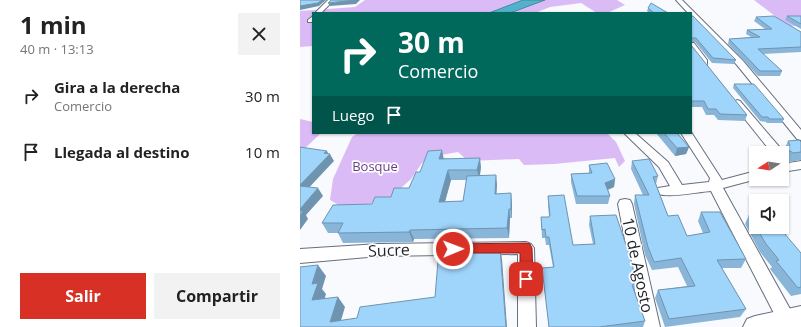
<!DOCTYPE html>
<html lang="es">
<head>
<meta charset="utf-8">
<style>
	body { margin:0; font-family:"Open Sans",sans-serif; background:#f2f2f2; color:#222; height:100vh; display:flex; flex-direction:column; font-size:15px; white-space:nowrap }
	* { box-sizing:border-box; margin:0 }
	p { font-size:13px; color:#767676 }
	.icon { flex:none; width:22px; height:22px; fill:none; stroke:currentColor; stroke-width:2; stroke-linecap:round; stroke-linejoin:round }
	.map { position:relative; flex:1; overflow:hidden }
	.side { display:flex; flex-direction:column; background:#fff; width:300px }
	.side>* { flex:none }
	.top-card { position:absolute; left:12px; top:12px; width:380px; height:122px; border-radius:0px; box-shadow:0 1px 3px #0004; background:#00695c; color:#fff; overflow:hidden }
	.needle { width:26px; rotate:258deg }
	.tools { position:absolute; left:449px; top:146px; display:grid; gap:8px }
	.tools a { display:grid; place-items:center; width:40px; height:40px; border-radius:0px; background:#fff; box-shadow:0 1px 3px #0004; font-size:20px }
	.pin { position:absolute; display:grid; place-items:center; width:34px; height:34px; color:#fff; margin:-17px; border-radius:8px; box-shadow:0 2px 6px #0006 }
	.me { position:absolute; width:44px; margin:-22px; rotate:89deg; stroke-linejoin:round; filter:drop-shadow(0 0 3px #0008) }
	.turn { display:flex; align-items:center; gap:14px; height:84px; padding:0 20px; font-size:18px }
	.turn .icon { width:52px; height:52px; stroke-width:2.5 }
	.turn b { display:block; font-size:28px; line-height:34px }
	.then { display:flex; align-items:center; height:38px; padding:0 20px; background:#0003; gap:8px; font-size:15px }
	.round { display:grid; place-items:center; flex:none; width:42px; height:42px; border-radius:0px; background:#f2f2f2 }
	.headline { display:flex; align-items:center; justify-content:space-between; height:68px; padding:0 20px }
	h1 { font-size:24px; font-weight:700; line-height:30px }
	.primary-button { display:flex; gap:8px; margin-top:auto; padding:8px 20px }
	.primary-button a { flex:1; height:46px; border-radius:0px; background:#d93025; color:#fff; font-size:16px; font-weight:700; line-height:46px; text-align:center }
	.primary-button a+a { background:#f2f2f2; color:#222 }
	ul { padding:0; list-style:none }
	li { display:flex; align-items:center; gap:12px; height:56px; padding:0 20px }
	li div { flex:1 }
	li b { display:block; font-size:15px }
	li em { font-style:normal }
	main { display:flex; flex:1; min-height:0 }
	.map>svg:first-child { display:block }
</style>
</head>
<body>
<main>
<section class="side">
<div class="headline"><div><h1>1 min</h1><p>40 m · 13:13</p></div><a class="round"><svg class="icon" aria-label="close" viewBox="0 0 24 24"><path d="M6 6l12 12M18 6L6 18"/></svg></a></div>
<ul>
<li><svg class="icon" aria-label="right" viewBox="0 0 24 24"><path d="M7 20v-9h11M14 6l5 5-5 5"/></svg><div><b>Gira a la derecha</b><p>Comercio</p></div><em>30 m</em></li>
<li><svg class="icon" aria-label="arrive" viewBox="0 0 24 24"><path d="M6 21V4h12l-3 4 3 4H6"/></svg><div><b>Llegada al destino</b></div><em>10 m</em></li>
</ul>
<div class="primary-button"><a>Salir</a><a>Compartir</a></div>
</section>
<div class="map">
<svg width="501" height="327" viewBox="0 0 501 327">
	<rect width="100%" height="100%" fill="#f8fafd"/>
	<!-- green -->
	<g fill="#dbbbf6">
		<path d="M65,0H223L189,13H13V46L0,47V11L55,7Z"/>
		<path d="M245,0H317L325,5L307,13H297L281,3L250,7L235,13H210Z"/>
		<path d="M454,0H501V26H488Z"/>
		<path d="M0,119L13,122V133H21L0,153Z"/>
		<path d="M58,133H307L316,142L325,161L319,167L315,158L254,164L224,165L219,159L168,161L158,152L130,157L122,163L111,179L91,197L62,206L44,208L30,200L33,179L52,137Z"/>
	</g>
	<!-- water -->
	<path fill="#52b2cb" stroke="#43879a" d="M223,0H245L210,13H189Z"/>
	<g fill="none" stroke-linecap="round" stroke-linejoin="round">
		<defs>
			<g id="minor">
				<path d="M28,0H34L21,13H15Z"/>
				<path d="M376,0H382L443,61L501,130V140L497,139L437,65L391,16V13H388Z"/>
				<path d="M13,16V22H8V20Z"/>
				<path d="M391,43H394L407,60V64H401L391,50Z"/>
				<path d="M437,100L440,101L482,150L484,153L482,156V153H472L432,103Z"/>
				<path d="M391,132L422,180L456,171L457,179L423,188L500,327H481L411,191C396,192 372,198 358,194L356,191L358,188L370,186L359,167L324,133H335L368,162L382,185L409,182L410,178L381,133Z"/>
				<path d="M501,161V169L482,172V164Z"/>
				<path d="M325,199L330,200L332,204L360,327H342L318,204L320,200Z"/>
				<path d="M226,242L231,244L234,248L236,327H218V254L79,256L0,263V249L79,244Z"/>
			</g>
			<path id="tertiary" d="M501,306V327H443L447,319L455,316Z"/>
		</defs>
		<!-- minor casing -->
		<use href="#minor" stroke="#676f7e" stroke-width="2"/>
		<!-- tertiary casing -->
		<use href="#tertiary" stroke="#676f7e" stroke-width="2"/>
		<!-- minor -->
		<use href="#minor" fill="#fff" fill-rule="evenodd"/>
		<!-- tertiary -->
		<use href="#tertiary" fill="#fff" fill-rule="evenodd"/>
	</g>
	<!-- wall -->
	<g fill="#89b6d8" fill-rule="evenodd">
		<path d="M348,8L368,13H349L347,11Z"/>
		<path d="M391,16L436,60L434,64L412,63L395,42H391Z"/>
		<path d="M487,16H501V29L485,20Z"/>
		<path d="M456,17L501,32V52L463,54L482,71L480,76H458L428,44L429,39L451,37L446,34L447,30L465,29L454,21Z"/>
		<path d="M391,45L447,115L445,121L418,120L414,115H406L402,107H391Z"/>
		<path d="M434,84L484,119L482,123H467L466,122L460,121L433,88Z"/>
		<path d="M356,133H377L389,147L386,154L375,156Z"/>
		<path d="M488,141L501,142V160L488,162L483,157L485,153L484,150Z"/>
		<path d="M144,158L181,167L180,176L197,184L196,194L212,203V218H210L209,238L114,239L113,242L43,243L38,233H28L22,223L91,197L109,188L120,172ZM151,180H167L163,201L145,202Z"/>
		<path d="M332,161L358,176L356,184L368,216L387,236L403,233L398,221L401,212L446,259L441,268H422L446,309L440,317L365,327L355,298L358,290L387,286L378,267L352,270L345,255L334,204L335,195H343L331,169Z"/>
		<path d="M289,165L315,179L314,187L308,190L310,196L308,204H276L271,182V174L289,173Z"/>
		<path d="M248,196L273,245L293,244L289,225L290,216L336,284L334,291L345,321L343,327H249L243,277L242,268L253,267L249,245H246L245,238H242L241,217H249L248,204Z"/>
		<path d="M449,215L501,253V294L491,296L470,269L472,267L460,252L445,224Z"/>
	</g>
	<!-- shaded-wall -->
	<g fill="#6f94b0">
		<path d="M22,0H26L19,6L0,10V6Z"/>
		<path d="M55,0H60L56,4L30,6L28,3Z"/>
		<path d="M389,147L386,154L375,156L377,148Z"/>
		<path d="M142,150L144,160L139,159Z"/>
		<path d="M27,151L29,155L30,154L34,161L3,194L0,189V185L24,153Z"/>
		<path d="M180,158L181,167L179,179L177,170Z"/>
		<path d="M148,170L151,180L142,212L139,202Z"/>
		<path d="M196,175L197,184L196,204L195,194Z"/>
		<path d="M315,179L314,187L304,191L305,183Z"/>
		<path d="M18,188L23,196L6,215L8,219L0,230V209Z"/>
		<path d="M211,193L212,203V218L211,209Z"/>
		<path d="M209,209L210,218L209,238L207,228Z"/>
		<path d="M110,230L114,239L113,242L109,232Z"/>
		<path d="M200,248L202,259L207,327H206Z"/>
		<path d="M18,265L26,276L22,289L26,294L21,311L12,300V284Z"/>
		<path d="M38,297L45,307L39,327L30,322Z"/>
	</g>
	<!-- building -->
	<g fill="#9fd4fb" stroke="#6f94b0">
		<path d="M0,0H22L18,3L0,6Z"/>
		<path d="M31,0H55L28,3Z"/>
		<path d="M351,3L368,13H354L348,8Z"/>
		<path d="M391,16H393L436,60L413,58L396,38H391Z"/>
		<path d="M474,16L501,32V47L458,49L482,71H460L429,39L460,37L447,30L472,29L456,17Z"/>
		<path d="M487,16H501V24Z"/>
		<path d="M391,45L447,115L420,114L416,109H408L404,101H391Z"/>
		<path d="M434,84H454L484,119H469L468,117H462Z"/>
		<path d="M364,133H377L389,147L377,148Z"/>
		<path d="M499,140L501,142V152L493,153L487,149L490,145L488,141Z"/>
		<path d="M0,147L27,151L24,153L30,154L0,185Z"/>
		<path d="M142,150L139,159L180,158L177,170H148L139,202L163,201L167,176L196,175L195,194L211,193V209H209L207,228L110,230L109,232L38,233L43,223H22L33,205L72,204L75,197H91L94,188H109L116,172H120L128,151Z"/>
		<path d="M349,159L358,176L353,177L368,216L378,215L387,236L410,232L401,212H420L446,259L417,260L446,309L369,319L358,290L395,286L381,258L354,262L348,247L335,195H349L332,161Z"/>
		<path d="M307,163L315,179L305,183L310,196H277L271,174L292,173L289,165Z"/>
		<path d="M0,186L18,188L0,209Z"/>
		<path d="M264,195L273,245L295,244L290,216L316,215L332,263L336,284L332,285L345,321L299,327H249L242,268L254,267L249,237H246L245,229L242,230L241,217H249L250,215L248,196Z"/>
		<path d="M0,211H3L0,216Z"/>
		<path d="M449,215H456V227Z"/>
		<path d="M456,227H479L501,253V287L498,288L476,261L479,260L466,244Z"/>
		<path d="M164,246V253L200,248L206,327H0V267L18,265L12,284L18,283L12,300L38,297L30,322L57,318L60,307L135,297L139,249Z"/>
	</g>
	<!-- route -->
	<path fill="#d93025" stroke="#8d1f18" d="M226,243L230,244L232,248L233,279L231,283L226,285L222,283L220,279V253H153L149,252L147,249L149,245L153,244Z"/>
	<g text-anchor="middle" stroke-width="3.5" stroke-linejoin="round" paint-order="stroke">
		<!-- park labels -->
		<g font-size="13" fill="#693d89" stroke="#fff">
			<text x="75" y="171">Bosque</text>
		</g>
		<!-- near-street labels -->
		<g font-size="16" fill="#1f2329" stroke="#fff">
			<text transform="translate(89 250) rotate(-2)" y="6">Sucre</text>
			<text transform="translate(338 265) rotate(78)" y="6">10 de Agosto</text>
		</g>
	</g>
</svg>
<div class="tools">
<a><svg class="needle" viewBox="-14 -14 28 28"><path d="M0-13l5 13h-10z" fill="#e53935"/><path d="M0 13l5-13h-10z" fill="#767676"/></svg></a>
<a><svg class="icon" aria-label="sound" viewBox="0 0 24 24"><path d="M4 9h4l5-4v14l-5-4H4zM17 9q2 3 0 6"/></svg></a>
</div>
<div class="pin" style="left:226px;top:279px;background:#d93025"><svg class="icon" aria-label="arrive" viewBox="0 0 24 24"><path d="M6 21V4h12l-3 4 3 4H6"/></svg></div>
<svg class="me" style="left:153px;top:249px" viewBox="-20 -20 40 40"><circle r="17" fill="#d93025" stroke="#fff" stroke-width="3"/><path d="M0-11L8 9 0 5-8 9z" fill="#fff"/></svg>
<div class="top-card">
<div class="turn"><svg class="icon" aria-label="right" viewBox="0 0 24 24"><path d="M7 20v-9h11M14 6l5 5-5 5"/></svg><div><b>30 m</b>Comercio</div></div>
<div class="then">Luego<svg class="icon" aria-label="arrive" viewBox="0 0 24 24"><path d="M6 21V4h12l-3 4 3 4H6"/></svg></div>
</div>
</div>
</main>
</body>
</html>
